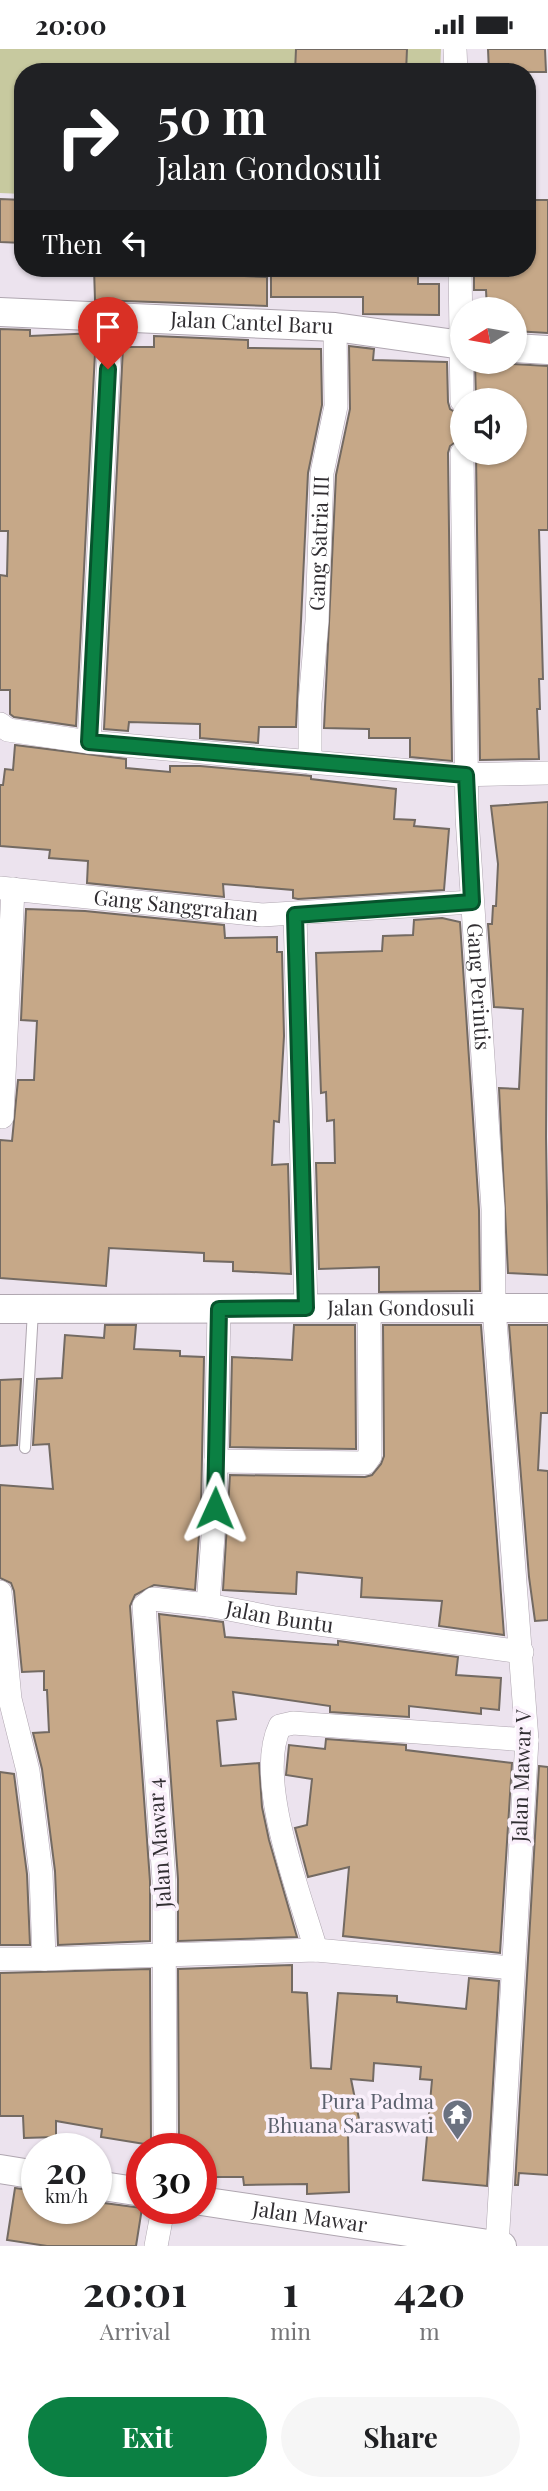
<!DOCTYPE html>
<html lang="en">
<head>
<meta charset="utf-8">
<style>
	body { margin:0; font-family:"Playfair Display",serif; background:#f6f6f6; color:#202124; height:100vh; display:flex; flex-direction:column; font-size:26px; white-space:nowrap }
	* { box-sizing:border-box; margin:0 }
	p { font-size:23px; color:#757577 }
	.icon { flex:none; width:38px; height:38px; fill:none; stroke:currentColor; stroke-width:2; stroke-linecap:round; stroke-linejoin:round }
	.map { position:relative; height:2197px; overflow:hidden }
	.details { display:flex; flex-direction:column; background:#fff; flex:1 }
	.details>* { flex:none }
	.top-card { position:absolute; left:14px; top:14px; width:522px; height:214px; border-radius:28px; box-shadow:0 2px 5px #0004; background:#202124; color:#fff; overflow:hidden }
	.needle { width:46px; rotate:259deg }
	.controls { position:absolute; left:450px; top:248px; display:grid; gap:14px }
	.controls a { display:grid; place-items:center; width:77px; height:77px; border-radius:50%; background:#fff; box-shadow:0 2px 5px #0004; font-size:35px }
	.speed { position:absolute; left:21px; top:2084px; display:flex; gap:14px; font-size:35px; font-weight:700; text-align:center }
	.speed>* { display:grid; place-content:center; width:91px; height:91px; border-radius:50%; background:#fff; box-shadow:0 2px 5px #0004; line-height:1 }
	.speed small { font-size:18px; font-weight:400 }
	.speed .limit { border:10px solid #d22; background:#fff; color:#111 }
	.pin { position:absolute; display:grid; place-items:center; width:60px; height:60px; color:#fff; margin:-72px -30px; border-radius:50% 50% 50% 0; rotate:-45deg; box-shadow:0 0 7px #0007 }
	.pin .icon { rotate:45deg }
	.me { position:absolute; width:77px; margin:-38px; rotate:1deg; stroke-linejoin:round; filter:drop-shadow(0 0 5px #0008) }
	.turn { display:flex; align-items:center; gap:24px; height:147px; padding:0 28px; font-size:32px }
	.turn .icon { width:91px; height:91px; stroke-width:2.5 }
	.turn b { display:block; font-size:49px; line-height:60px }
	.then { display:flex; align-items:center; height:66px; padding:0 28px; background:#0003; gap:14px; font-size:26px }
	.eta { display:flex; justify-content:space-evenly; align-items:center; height:119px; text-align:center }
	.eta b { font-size:42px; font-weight:700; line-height:49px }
	.button { display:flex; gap:14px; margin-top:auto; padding:14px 28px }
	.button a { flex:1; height:80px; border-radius:42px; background:#0b8043; color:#fff; font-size:28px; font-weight:700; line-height:80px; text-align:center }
	.button a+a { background:#f6f6f6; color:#202124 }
	.status { display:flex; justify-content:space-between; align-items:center; height:49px; padding:0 35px; background:#fff; direction:ltr }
	.status svg { height:19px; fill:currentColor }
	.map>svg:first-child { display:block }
</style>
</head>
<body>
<div class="status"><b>20:00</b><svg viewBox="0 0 49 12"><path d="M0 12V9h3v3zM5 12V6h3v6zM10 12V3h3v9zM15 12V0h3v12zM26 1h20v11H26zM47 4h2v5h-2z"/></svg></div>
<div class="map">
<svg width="548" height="2197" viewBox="0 0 548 2197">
	<rect width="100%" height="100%" fill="#ece3ee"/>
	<!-- green -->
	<path fill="#c7c99f" d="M0,0H441L440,23H23V145L0,144Z"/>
	<!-- building -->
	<g fill="#c6a888" stroke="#736a62" stroke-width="2">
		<path d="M296,0H407L406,23H295Z"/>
		<path d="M488,0H545L546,23H489Z"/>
		<path d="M0,150L23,151V194L0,193Z"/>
		<path d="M527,151H548V284L514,282V261H487L486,241H474V219H527Z"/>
		<path d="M94,219H172V224L267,228V257L95,251Z"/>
		<path d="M271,219H418V235H439V266L363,265V248H271Z"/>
		<path d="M0,280L30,281V287L96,284L76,677L14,668L10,665V641H0V526L7,527L8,482H0Z"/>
		<path d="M154,287L248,291V299L321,300L322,356L308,424L296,678H259L258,694L200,689V675L129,673L128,682L104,680L123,298H154Z"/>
		<path d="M349,297L374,300L373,311L447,313L448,353L450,360L458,365V391L450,397L448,404L452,712L410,708V689H369V680L324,679L336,426L350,360Z"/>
		<path d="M475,313L548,317V481H539L543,630H539L540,660H537L539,710L480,711L476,404H514V352H476Z"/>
		<path d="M15,696L126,710V719L170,723V717H200L311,727V730L396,740L394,770L415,771L414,777L449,780L444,841L298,850L293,849V841L223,835L224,848L87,834L88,812L49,809L50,801L0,797V736H3L5,720L13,721Z"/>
		<path d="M548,753L546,1088L548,1226L508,1224L499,1039L519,1040L523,960L494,958L488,875H492L493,857H496L498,815L491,757Z"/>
		<path d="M26,860L85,862L224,876L225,889L277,888V903H282L284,987L279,1073L274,1072L272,1116L288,1115L291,1225L233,1222V1213L204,1212V1204L109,1199L106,1237L0,1229V1091L12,1092L18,1031H34L37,972L21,971Z"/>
		<path d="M442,869L460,873L479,1161L480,1242L379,1243V1218L319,1220L316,1114H335L334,1071L327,1072L326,1043L321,1044L316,904L382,902L383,887L413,886L414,871Z"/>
		<path d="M105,1276H136L134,1300L180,1302V1307L204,1308L201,1458L195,1541L154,1536L135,1546L130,1557L150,1832V1892L58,1896L55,1822L42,1720L33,1684L49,1683L47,1641H44V1622L22,1623L14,1542L11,1534L0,1529V1436L53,1440L49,1395L33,1396L37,1330L62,1329L65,1286L104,1289Z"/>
		<path d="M294,1276H355L356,1400L230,1398L232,1308L292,1311Z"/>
		<path d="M383,1276H481L504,1586L439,1577L442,1552L361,1548L362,1529L297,1523L296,1545L223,1541L230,1426L365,1428L372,1426L381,1415L384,1407Z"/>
		<path d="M509,1276H548V1364H541L538,1421L548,1422V1571L535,1572L529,1528Z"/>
		<path d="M21,1330L17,1396L0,1397V1331Z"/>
		<path d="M159,1565L223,1573L225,1588L338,1596V1592L458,1608L456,1626L501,1629L499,1661L481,1659V1665L409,1657V1668L330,1663V1657L233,1643L236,1670L217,1672L221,1717L259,1714L262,1758L269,1791L297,1888L178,1892V1830Z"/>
		<path d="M326,1690L406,1696V1701L512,1714L500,1904L343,1887L349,1818L308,1828L295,1779L307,1776L312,1730L286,1726L289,1696L325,1700Z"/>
		<path d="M539,1717L548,1718V2126L519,2124L518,2136H515Z"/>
		<path d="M0,1723L14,1725L27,1825L30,1896H0Z"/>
		<path d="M292,1916V1943L307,1944L311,2019L331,2020L338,1944L397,1947V1953L466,1960L469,1929L499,1932L487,2137L423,2131L432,2031L420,2030L421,2018L374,2014L373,2032L351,2030L361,2080L348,2083L349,2143L307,2145V2135L244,2136L243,2128H201V2100H179L178,1920Z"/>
		<path d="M150,1920L151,2096L101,2088L102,2080L56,2072V2088L24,2089L23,2067H0V1924Z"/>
		<path d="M15,2139L37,2142V2160H96V2153L142,2159L136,2197H47L7,2191Z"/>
	</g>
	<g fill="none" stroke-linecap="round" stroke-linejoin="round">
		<defs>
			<path id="service" d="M25,1399L33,1262"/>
			<g id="minor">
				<path d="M455,0L456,23"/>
				<path d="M460,219L462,352"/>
				<path id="s1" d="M462,404L467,768L493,1160L494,1259L527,1691L497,2197"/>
				<path d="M0,675L8,681L89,693L456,726L548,724"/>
				<path d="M89,693L111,266"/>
				<path id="s2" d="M310,713V654L317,572L322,424L336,357L335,278"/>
				<path id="s3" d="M0,839L262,866L472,853"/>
				<path d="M295,866L306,1259"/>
				<path d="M2,1068L13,840"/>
				<path id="s4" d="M219,1260L215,1459L208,1556L275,1569L522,1603"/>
				<path d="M216,1412L365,1414L370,1407V1392L369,1259"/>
				<path d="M0,1543L10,1650L28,1722L41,1824L44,1910L316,1901L512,1919"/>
				<path d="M316,1901C300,1845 254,1730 280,1677L293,1674L527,1691"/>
				<path d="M0,1910H44"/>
				<path d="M165,2100L164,1831L144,1557L153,1550L208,1556"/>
				<path d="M156,2197L163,2160"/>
			</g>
			<g id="tertiary">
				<path id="s5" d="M0,263L335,278L462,296"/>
				<path d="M514,299L548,301"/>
				<path id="s6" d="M0,1260L548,1259"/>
				<path d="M0,2120L37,2126"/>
				<path d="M96,2136L142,2143"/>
				<path id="s7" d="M201,2152L502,2197"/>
			</g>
		</defs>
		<!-- service casing -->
		<use href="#service" stroke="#afa6b0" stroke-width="12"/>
		<!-- minor casing -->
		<use href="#minor" stroke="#afa6b0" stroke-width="24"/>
		<!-- tertiary casing -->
		<use href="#tertiary" stroke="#afa6b0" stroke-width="30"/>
		<!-- service -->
		<use href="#service" stroke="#fff" stroke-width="10"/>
		<!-- minor -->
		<use href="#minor" stroke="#fff" stroke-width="23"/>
		<!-- tertiary -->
		<use href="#tertiary" stroke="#fff" stroke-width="28"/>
	</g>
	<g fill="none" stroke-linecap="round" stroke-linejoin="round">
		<defs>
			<path id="route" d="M108,320L89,693L466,726L472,853L295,866L306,1259L219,1260L215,1459"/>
		</defs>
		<!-- route casing -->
		<use href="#route" stroke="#07532c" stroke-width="18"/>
		<!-- route -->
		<use href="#route" stroke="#0b8043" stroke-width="12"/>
	</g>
	<!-- icons -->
	<defs>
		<symbol id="temple-pin" viewBox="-11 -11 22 30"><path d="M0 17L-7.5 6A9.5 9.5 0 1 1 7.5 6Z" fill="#6b7280" stroke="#faf0fb"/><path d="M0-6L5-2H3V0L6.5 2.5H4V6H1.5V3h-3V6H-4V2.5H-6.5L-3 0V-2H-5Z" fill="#fff"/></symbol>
	</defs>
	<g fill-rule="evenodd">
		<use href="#temple-pin" x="440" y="2048" width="35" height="47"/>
	</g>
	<g text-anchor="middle" stroke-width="7" stroke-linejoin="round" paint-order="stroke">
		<!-- street labels -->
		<g font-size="21" fill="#312e32" stroke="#faf0fb">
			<text dy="7" stroke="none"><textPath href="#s5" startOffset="252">Jalan Cantel Baru</textPath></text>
			<text dy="7" stroke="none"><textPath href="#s2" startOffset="219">Gang Satria III</textPath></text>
			<text dy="7" stroke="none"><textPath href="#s3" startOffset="177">Gang Sanggrahan</textPath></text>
			<text dy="7" stroke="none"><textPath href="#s1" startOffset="534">Gang Perintis</textPath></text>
			<text dy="7" stroke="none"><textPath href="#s6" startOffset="401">Jalan Gondosuli</textPath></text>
			<text dy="7" stroke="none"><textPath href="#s4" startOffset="369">Jalan Buntu</textPath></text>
			<text transform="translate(522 1727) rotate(-88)" y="7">Jalan Mawar V</text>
			<text transform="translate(160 1794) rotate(-94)" y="7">Jalan Mawar 4</text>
			<text dy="7" stroke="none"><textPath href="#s7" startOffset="110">Jalan Mawar</textPath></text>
		</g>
		<!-- worship labels -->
		<g font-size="21" fill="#5b616d" stroke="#faf0fb" text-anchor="end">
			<text x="434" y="2060">Pura Padma<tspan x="434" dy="24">Bhuana Saraswati</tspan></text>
		</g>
	</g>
</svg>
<div class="controls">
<a><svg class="needle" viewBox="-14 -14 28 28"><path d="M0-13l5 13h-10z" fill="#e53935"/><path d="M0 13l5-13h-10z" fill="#757577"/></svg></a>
<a><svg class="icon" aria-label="sound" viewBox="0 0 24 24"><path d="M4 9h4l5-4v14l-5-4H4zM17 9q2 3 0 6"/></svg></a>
</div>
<div class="speed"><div>20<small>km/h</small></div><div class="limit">30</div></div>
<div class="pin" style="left:108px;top:320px;background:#d93025"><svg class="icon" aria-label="arrive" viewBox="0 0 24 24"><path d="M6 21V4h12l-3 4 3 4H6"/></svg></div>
<svg class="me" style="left:215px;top:1459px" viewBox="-20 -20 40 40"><path d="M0-17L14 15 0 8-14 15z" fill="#0b8043" stroke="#fff" stroke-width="4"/></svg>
<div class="top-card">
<div class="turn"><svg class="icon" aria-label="right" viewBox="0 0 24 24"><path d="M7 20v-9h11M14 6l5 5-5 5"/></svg><div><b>50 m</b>Jalan Gondosuli</div></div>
<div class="then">Then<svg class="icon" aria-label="left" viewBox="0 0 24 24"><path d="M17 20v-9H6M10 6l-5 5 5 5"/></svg></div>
</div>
</div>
<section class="details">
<div class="eta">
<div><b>20:01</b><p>Arrival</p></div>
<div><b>1</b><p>min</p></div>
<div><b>420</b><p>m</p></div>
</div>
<div class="button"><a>Exit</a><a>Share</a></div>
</section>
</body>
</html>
